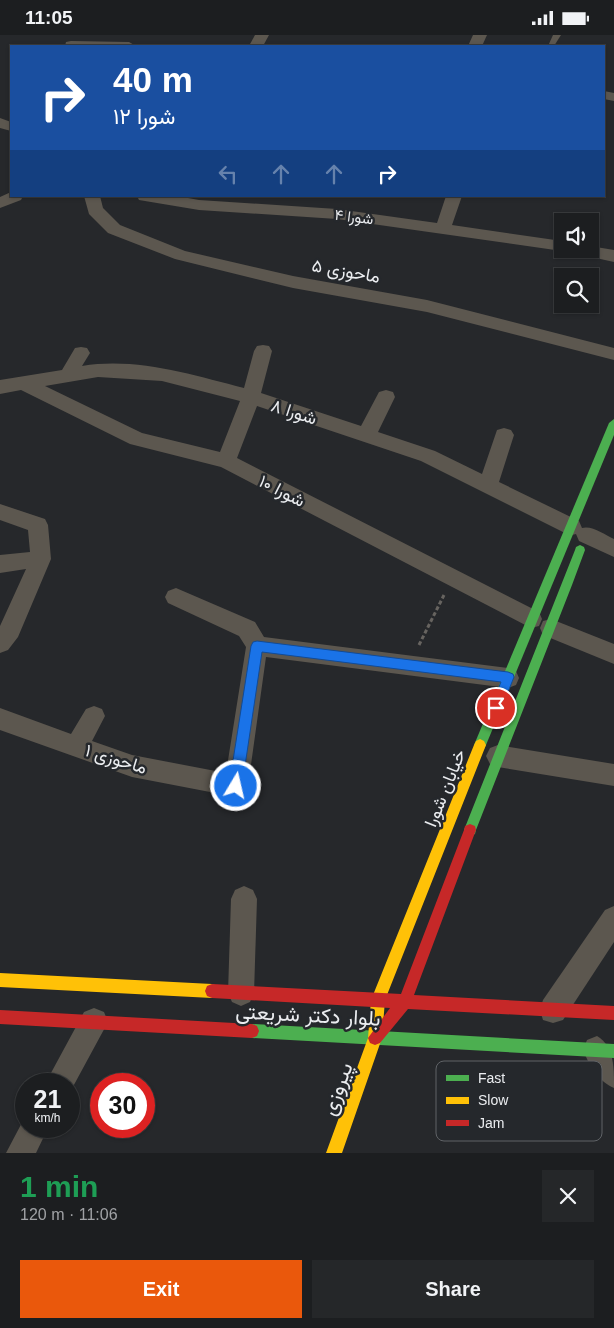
<!DOCTYPE html>
<html lang="en">
<head>
<meta charset="utf-8">
<style>
	body { margin:0; font-family:Helvetica,Vazirmatn,sans-serif; background:#252729; color:#f1f3f6; height:100vh; display:flex; flex-direction:column; font-size:19px; white-space:nowrap }
	* { box-sizing:border-box; margin:0 }
	p { font-size:16px; color:#a0a2a5 }
	.icon { flex:none; width:28px; height:28px; fill:none; stroke:currentColor; stroke-width:2; stroke-linecap:round; stroke-linejoin:round }
	.map { position:relative; height:1118px; overflow:hidden }
	.panel { display:flex; flex-direction:column; background:#1c1e20; flex:1 }
	.panel>* { flex:none }
	.hud { position:absolute; left:10px; top:10px; width:595px; height:152px; border-radius:0px; box-shadow:0 1px 4px #0004,0 0 0 1px #3a3c3e; background:#1a4fa0; color:#fff; overflow:hidden }
	.buttons { position:absolute; left:554px; top:178px; display:grid; gap:10px }
	.buttons a { display:grid; place-items:center; width:45px; height:45px; border-radius:0px; background:#1c1e20; box-shadow:0 1px 4px #0004,0 0 0 1px #3a3c3e; font-size:25px }
	.speed { position:absolute; left:15px; top:1038px; display:flex; gap:10px; font-size:25px; font-weight:700; text-align:center }
	.speed>* { display:grid; place-content:center; width:65px; height:65px; border-radius:50%; background:#1c1e20; box-shadow:0 1px 4px #0004,0 0 0 1px #3a3c3e; line-height:1 }
	.speed small { font-size:12px; font-weight:400 }
	.speed .limit { border:8px solid #d22; background:#fff; color:#111 }
	.pin { position:absolute; display:grid; place-items:center; width:42px; height:42px; color:#fff; margin:-21px; border:2px solid #fff; border-radius:50%; box-shadow:0 1px 5px #0007 }
	.me { position:absolute; width:55px; margin:-28px; rotate:9deg; stroke-linejoin:round; filter:drop-shadow(0 0 4px #0008) }
	.turn { display:flex; align-items:center; gap:18px; height:105px; padding:0 20px; font-size:22px }
	.turn .icon { width:65px; height:65px; stroke-width:2.5 }
	.turn b { display:block; font-size:35px; line-height:42px }
	.lanes { display:flex; align-items:center; height:48px; padding:0 20px; background:#0003; justify-content:center; gap:25px; direction:ltr }
	.lanes .off { opacity:.35 }
	.round { display:grid; place-items:center; flex:none; width:52px; height:52px; border-radius:0px; background:#252729 }
	.summary { display:flex; align-items:center; justify-content:space-between; height:85px; padding:0 20px }
	h1 { font-size:30px; font-weight:700; line-height:38px; color:#1e9e55 }
	.cta { display:flex; gap:10px; margin-top:auto; padding:10px 20px }
	.cta a { flex:1; height:58px; border-radius:0px; background:#ea580c; color:#fff; font-size:20px; font-weight:700; line-height:58px; text-align:center }
	.cta a+a { background:#252729; color:#f1f3f6 }
	.status { display:flex; justify-content:space-between; align-items:center; height:35px; padding:0 25px; background:#1c1e20; direction:ltr }
	.status svg { height:14px; fill:currentColor }
	.map>svg:first-child { display:block }
</style>
</head>
<body>
<div class="status"><b>11:05</b><svg viewBox="0 0 49 12"><path d="M0 12V9h3v3zM5 12V6h3v6zM10 12V3h3v9zM15 12V0h3v12zM26 1h20v11H26zM47 4h2v5h-2z"/></svg></div>
<div class="map">
<svg width="614" height="1118" viewBox="0 0 614 1118">
	<rect width="100%" height="100%" fill="#26282b"/>
	<g fill="none" stroke-linecap="round" stroke-linejoin="round">
		<!-- path -->
		<path stroke="#676460" stroke-width="3" stroke-dasharray="4 2.5" stroke-linecap="butt" d="M419,610L444,560"/>
		<!-- lane -->
		<path fill="#5c574f" fill-rule="evenodd" d="M553,0H561L554,11H548Z"/>
		<!-- street -->
		<g fill="#5c574f" fill-rule="evenodd">
			<path d="M255,0H269L263,11H249Z"/>
			<path d="M473,0H487L482,11H468Z"/>
			<path d="M71,6L129,7L136,11H65L66,7Z"/>
			<path d="M604,56L614,58V66L604,64Z"/>
			<path d="M0,83L11,87V96L0,93Z"/>
			<path d="M11,157V161H23L21,165L0,173V162Z"/>
			<path d="M84,161H100L103,173L120,190L185,216L293,241L427,265L614,313V325L427,277L293,253L175,224L108,198L89,179Z"/>
			<path d="M137,161H177L199,165L337,174L437,188L446,161H462L452,190L562,206V214H569L562,216L337,184L199,175L139,165Z"/>
			<path d="M590,211L614,215V227L573,218L571,214H590Z"/>
			<path d="M263,310L269,311L272,316L261,358L361,391L379,357L386,355L393,357L395,362L378,397L435,416L482,439L497,395L504,393L511,395L514,400L499,447L579,486L582,493C592,490 605,500 614,504V522L579,506L576,499L572,500L565,498L421,426L257,371L237,423L539,577L542,584L539,591L531,593L221,432L130,409L21,355L0,359V345L62,335L75,313L81,312L87,313L90,318L82,331C137,322 192,340 244,353L254,316L257,311ZM98,342L162,346L240,366L220,417L142,398L45,351Z"/>
			<path d="M0,469L45,484L48,490L51,524L18,602L8,615L0,618V591L26,534L0,538V520L30,517L28,495L0,485Z"/>
			<path d="M176,553L255,587L264,602L508,633L516,636L519,643L516,650L508,653L266,622L248,751L244,759L236,762L132,742L0,695V673L71,699L86,674L94,671L102,674L105,681L92,706L132,720L226,738L246,612L239,601L168,568L165,562L168,556Z"/>
			<path d="M551,584L614,609V629L543,600L540,593L543,586Z"/>
			<path d="M498,710L614,729V751L498,732L490,729L486,721L490,713Z"/>
			<path d="M244,851L253,855L257,864L254,958L250,967L241,971L232,967L228,958L231,864L235,855Z"/>
			<path d="M614,871V907L563,985L553,988L543,985L540,975L543,965L605,875Z"/>
			<path d="M94,973L104,977L108,987L69,1059V1049H45L84,977Z"/>
			<path d="M597,1001C614,1011 614,1031 614,1053C599,1047 589,1030 583,1015L587,1005Z"/>
			<path d="M26,1080V1091H49L36,1118H6Z"/>
		</g>
		<!-- fast -->
		<g fill="#4caf50" fill-rule="evenodd">
			<path d="M614,384V400L486,710L484,714L480,716L476,714L474,710L609,388Z"/>
			<path d="M580,510L584,512L585,515L572,550L476,795L475,799L470,801L465,799L464,795L575,515L576,512Z"/>
			<path d="M252,989L614,1009V1023L252,1003L247,1001L245,996L247,991Z"/>
		</g>
		<!-- slow -->
		<g fill="#ffc107" fill-rule="evenodd">
			<path d="M480,704L484,706L486,710L385,965L382,1003L342,1118H326L368,1003L371,965L474,710L476,706Z"/>
			<path d="M0,938L212,949L217,951L219,956L217,961L212,963L0,952Z"/>
		</g>
		<!-- jam -->
		<g fill="#c62828" fill-rule="evenodd">
			<path d="M470,789L475,791L476,795L414,960L614,971V985L408,974L380,1008L375,1010L370,1008L368,1003L390,973L212,963L207,961L205,956L207,951L212,949L401,959L464,795L465,791Z"/>
			<path d="M0,975L252,989L257,991L259,996L257,1001L252,1003L0,989Z"/>
		</g>
	</g>
	<!-- route -->
	<path fill="#1a73e8" stroke="#114b97" d="M257,606L508,637L513,639L514,642L500,677L496,678L492,677L490,673L501,647L262,617L242,751L240,755L236,757L231,755L229,751L251,611L253,607Z"/>
	<g text-anchor="middle" stroke-width="5" stroke-linejoin="round" paint-order="stroke">
		<!-- far-street labels -->
		<g font-size="15" fill="#ebedf0" stroke="#25282c">
			<text transform="translate(354 182) rotate(7)" y="5">شورا ۴</text>
		</g>
		<!-- street labels -->
		<g font-size="18" fill="#ebedf0" stroke="#25282c">
			<text transform="translate(346 236) rotate(10)" y="6">ماحوزی ۵</text>
			<text transform="translate(294 377) rotate(18)" y="6">شورا ۸</text>
			<text transform="translate(282 456) rotate(27)" y="6">شورا ۱۰</text>
			<text transform="translate(116 724) rotate(17)" y="6">ماحوزی ۱</text>
			<text transform="translate(445 753) rotate(-68)" y="6">خیابان شورا</text>
		</g>
		<!-- near-street labels -->
		<g font-size="21" fill="#ebedf0" stroke="#25282c">
			<text transform="translate(308 980) rotate(3)" y="7">بلوار دکتر شریعتی</text>
			<text transform="translate(337 1054) rotate(-70)" y="7">پیروزی</text>
		</g>
	</g>
	<!-- legend -->
	<rect x="436" y="1026" width="166" height="80" rx="8" fill="#25282c" stroke="#606367" stroke-width="1"/>
	<rect x="446" y="1040" width="23" height="6" fill="#4caf50"/>
	<rect x="446" y="1062" width="23" height="7" fill="#ffc107"/>
	<rect x="446" y="1085" width="23" height="6" fill="#c62828"/>
	<g font-size="14" fill="#ebedf0">
		<text x="478" y="1048">Fast</text>
		<text x="478" y="1070">Slow</text>
		<text x="478" y="1093">Jam</text>
	</g>
</svg>
<div class="buttons">
<a><svg class="icon" aria-label="sound" viewBox="0 0 24 24"><path d="M4 9h4l5-4v14l-5-4H4zM17 9q2 3 0 6"/></svg></a>
<a><svg class="icon" aria-label="search" viewBox="0 0 24 24"><circle cx="10" cy="10" r="6"/><path d="M15 15l6 6"/></svg></a>
</div>
<div class="speed"><div>21<small>km/h</small></div><div class="limit">30</div></div>
<div class="pin" style="left:496px;top:673px;background:#d93025"><svg class="icon" aria-label="arrive" viewBox="0 0 24 24"><path d="M6 21V4h12l-3 4 3 4H6"/></svg></div>
<svg class="me" style="left:236px;top:751px" viewBox="-20 -20 40 40"><circle r="17" fill="#1a73e8" stroke="#fff" stroke-width="3"/><path d="M0-11L8 9 0 5-8 9z" fill="#fff"/></svg>
<div class="hud">
<div class="turn"><svg class="icon" aria-label="right" viewBox="0 0 24 24"><path d="M7 20v-9h11M14 6l5 5-5 5"/></svg><div><b>40 m</b>شورا ۱۲</div></div>
<div class="lanes"><svg class="icon off" aria-label="left" viewBox="0 0 24 24"><path d="M17 20v-9H6M10 6l-5 5 5 5"/></svg><svg class="icon off" aria-label="ahead" viewBox="0 0 24 24"><path d="M12 20V5M6 11l6-6 6 6"/></svg><svg class="icon off" aria-label="ahead" viewBox="0 0 24 24"><path d="M12 20V5M6 11l6-6 6 6"/></svg><svg class="icon" aria-label="right" viewBox="0 0 24 24"><path d="M7 20v-9h11M14 6l5 5-5 5"/></svg></div>
</div>
</div>
<section class="panel">
<div class="summary"><div><h1>1 min</h1><p>120 m · 11:06</p></div><a class="round"><svg class="icon" aria-label="close" viewBox="0 0 24 24"><path d="M6 6l12 12M18 6L6 18"/></svg></a></div>
<div class="cta"><a>Exit</a><a>Share</a></div>
</section>
</body>
</html>
